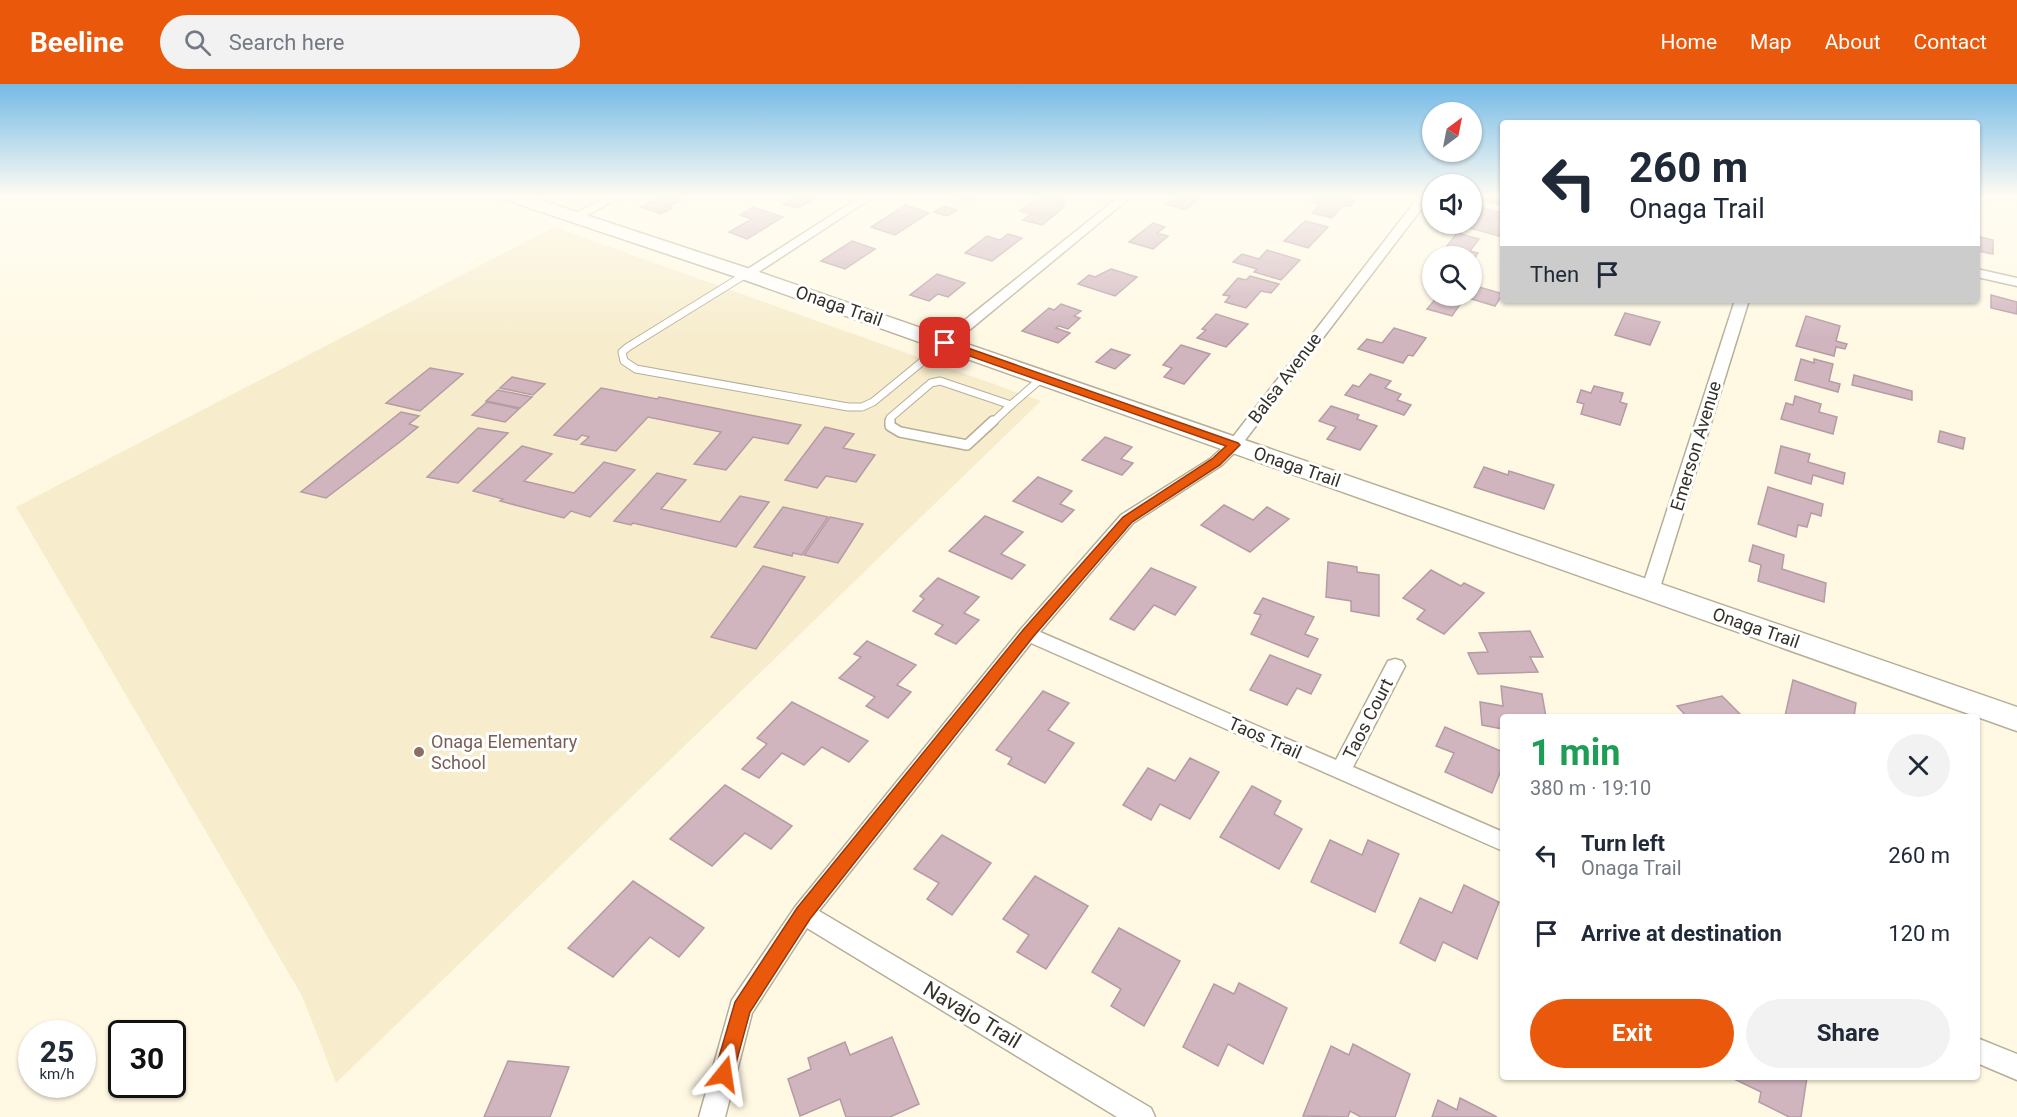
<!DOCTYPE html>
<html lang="en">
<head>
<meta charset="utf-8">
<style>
	body { margin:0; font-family:Roboto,sans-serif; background:#f2f2f3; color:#1f2937; height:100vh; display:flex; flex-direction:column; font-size:22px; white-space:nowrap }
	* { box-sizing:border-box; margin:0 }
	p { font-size:20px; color:#747a83 }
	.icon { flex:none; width:33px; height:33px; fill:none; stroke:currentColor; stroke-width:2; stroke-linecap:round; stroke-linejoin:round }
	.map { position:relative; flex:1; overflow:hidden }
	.side { position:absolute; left:1500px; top:630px; width:480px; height:366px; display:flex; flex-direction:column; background:#fff; border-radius:6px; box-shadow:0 2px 4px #0004 }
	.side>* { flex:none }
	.guide { position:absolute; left:1500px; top:36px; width:480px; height:183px; border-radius:6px; box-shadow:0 2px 4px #0004; background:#fff; color:#1f2937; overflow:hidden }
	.needle { width:39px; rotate:32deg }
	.buttons { position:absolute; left:1422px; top:18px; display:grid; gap:12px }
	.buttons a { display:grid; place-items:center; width:60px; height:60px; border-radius:50%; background:#fff; box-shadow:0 2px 4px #0004; font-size:30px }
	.speed { position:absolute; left:18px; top:936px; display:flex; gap:12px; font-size:30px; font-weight:700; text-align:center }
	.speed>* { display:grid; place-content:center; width:78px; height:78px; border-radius:50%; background:#fff; box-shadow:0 2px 4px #0004; line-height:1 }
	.speed small { font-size:15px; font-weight:400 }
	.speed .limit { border:3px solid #111; border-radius:9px; background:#fff; color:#111 }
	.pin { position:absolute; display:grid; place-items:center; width:51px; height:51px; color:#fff; margin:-26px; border-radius:12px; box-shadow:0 3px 9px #0006 }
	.me { position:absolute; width:66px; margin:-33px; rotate:15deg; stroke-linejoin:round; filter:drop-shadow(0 0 4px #0008) }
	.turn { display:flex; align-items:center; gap:21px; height:126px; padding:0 30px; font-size:27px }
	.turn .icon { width:78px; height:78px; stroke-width:2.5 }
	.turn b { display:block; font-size:42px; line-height:51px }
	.then { display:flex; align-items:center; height:57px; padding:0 30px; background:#0003; gap:12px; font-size:22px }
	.round { display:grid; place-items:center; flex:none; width:63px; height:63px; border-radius:32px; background:#f2f2f3 }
	.overview { display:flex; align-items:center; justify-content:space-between; height:102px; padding:0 30px }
	h1 { font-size:36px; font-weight:700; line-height:45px; color:#1e9e55 }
	.button { display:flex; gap:12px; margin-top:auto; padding:12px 30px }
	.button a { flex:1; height:69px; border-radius:36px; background:#ea580c; color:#fff; font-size:24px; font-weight:700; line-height:69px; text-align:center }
	.button a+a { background:#f2f2f3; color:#1f2937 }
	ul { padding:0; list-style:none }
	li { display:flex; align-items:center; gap:18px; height:78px; padding:0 30px }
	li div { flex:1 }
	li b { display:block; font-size:22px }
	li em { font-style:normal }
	header { display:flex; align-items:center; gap:36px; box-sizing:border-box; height:84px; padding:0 30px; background:#ea580c; color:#fff }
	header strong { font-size:28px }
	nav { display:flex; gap:33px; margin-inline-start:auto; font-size:21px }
	.search { width:420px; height:54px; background:#f2f2f3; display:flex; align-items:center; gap:15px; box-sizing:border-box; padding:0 21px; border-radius:33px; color:#747a83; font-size:22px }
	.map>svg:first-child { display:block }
</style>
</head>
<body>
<header>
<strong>Beeline</strong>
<div class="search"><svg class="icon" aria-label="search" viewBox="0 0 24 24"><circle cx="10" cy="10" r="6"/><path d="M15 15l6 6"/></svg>Search here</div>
<nav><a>Home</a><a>Map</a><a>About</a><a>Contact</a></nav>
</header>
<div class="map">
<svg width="2017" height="1033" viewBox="0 0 2017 1033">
	<rect width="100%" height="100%" fill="#fff9e4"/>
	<!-- built -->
	<path fill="#f7edcd" d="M554,143L1041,317L336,999L302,912L16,423Z"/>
	<!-- building -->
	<g fill="#d0b4be" stroke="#b59ba4" stroke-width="1.5">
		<path d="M665,111H690L667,123L672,124L661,130L641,123Z"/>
		<path d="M798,111H821L798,124L783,120Z"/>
		<path d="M957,111H980L970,117L954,112Z"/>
		<path d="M1041,111L1068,115L1061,121L1065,122L1042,141L1023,136L1031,130L1020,127Z"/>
		<path d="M1177,111H1204L1185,126L1165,120Z"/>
		<path d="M1318,111H1331L1355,116L1350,123L1343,121L1332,134L1312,129L1320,120L1311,118Z"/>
		<path d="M1482,111H1503V121L1479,115Z"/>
		<path d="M905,121L929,129L895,151L871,143Z"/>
		<path d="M944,122L957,126L947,132L934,128Z"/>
		<path d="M753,123L783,133L747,155L729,148L752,135L740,131Z"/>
		<path d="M1478,123L1503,129V153L1463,142L1465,140H1472V131Z"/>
		<path d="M1305,137L1328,143L1308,164L1284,157Z"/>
		<path d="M1153,139L1165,143L1157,149L1168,152L1153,165L1129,158Z"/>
		<path d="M1457,149L1479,155L1470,167L1478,169L1472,178V172L1440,171Z"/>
		<path d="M1008,150L1022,154L992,177L965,169L987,152L1000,156Z"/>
		<path d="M1977,152L1993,156V170L1977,167Z"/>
		<path d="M852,157L875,165L845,185L821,177Z"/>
		<path d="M1267,166L1300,176L1281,196L1254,188L1257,185L1233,178L1242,170L1259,175Z"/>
		<path d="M1111,185L1137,193L1115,212L1078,200L1089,191L1095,193Z"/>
		<path d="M937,190L965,199L948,213L938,210L929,217L910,211Z"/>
		<path d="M1250,192L1279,200L1271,209L1261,207L1246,224L1225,218L1230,212L1223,211L1238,194L1246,196Z"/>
		<path d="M1472,201L1503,210L1495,222L1465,213L1452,232L1427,225L1438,212H1472Z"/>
		<path d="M1991,211L2017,218V230L1991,224Z"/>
		<path d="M1061,220L1081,227L1074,232L1080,234L1068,245L1059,242L1056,244L1070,249L1058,259L1022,247L1049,224L1054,226Z"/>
		<path d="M1625,229L1660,238L1650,261L1615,251Z"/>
		<path d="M1216,230L1248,240L1226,263L1197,254L1206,246L1202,245Z"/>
		<path d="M1806,232L1840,242L1836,257L1847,260L1845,265L1836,263L1834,272L1796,262Z"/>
		<path d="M1394,244L1426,254L1413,272L1408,271L1403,279L1358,265L1367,255L1382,259Z"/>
		<path d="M1181,261L1210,270L1184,300L1164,293L1172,284L1163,281Z"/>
		<path d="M1111,265L1130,271L1115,285L1096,278Z"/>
		<path d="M1801,275L1814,279V275L1833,280L1829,297L1840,300L1838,308L1795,296Z"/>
		<path d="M430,284L463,290L420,327L386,319Z"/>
		<path d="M1370,290L1391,297L1385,304L1401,310L1397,316L1411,321L1404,331L1345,311L1353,301L1359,303Z"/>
		<path d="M1854,291L1912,307V316L1852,301Z"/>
		<path d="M512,293L545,300L533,311L500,304Z"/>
		<path d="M1594,302L1623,309L1620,318L1627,320L1620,341L1581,330L1584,320L1577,318L1581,306L1591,309Z"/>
		<path d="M601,304L657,315L659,313L801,341L788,360L753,353L726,386L694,380L721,348L648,333L616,367L581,360L589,353L582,351L577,356L554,351Z"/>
		<path d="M498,306L532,313L520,324L486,317Z"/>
		<path d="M1795,312L1821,320L1819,328L1837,333L1833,350L1781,335L1786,319L1793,321Z"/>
		<path d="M487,318L519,325L505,338L472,331Z"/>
		<path d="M1331,322L1359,331L1357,335L1377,342L1360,366L1327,355L1336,343L1319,337Z"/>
		<path d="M401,328L419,332L409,340L418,343L401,357L326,414L301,408Z"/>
		<path d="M825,343L854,350L843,364L875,371L856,398L826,392L817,404L785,396Z"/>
		<path d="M478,344L508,349L458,399L427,393Z"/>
		<path d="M1940,347L1965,354L1963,365L1938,358Z"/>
		<path d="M1105,353L1132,363L1121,375L1133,379L1122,391L1082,376Z"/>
		<path d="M522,362L552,370L524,397L574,409L604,378L635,386L590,433L571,427L564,434L500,417L503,415L473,407Z"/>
		<path d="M1781,362L1810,370L1808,378L1845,389L1843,400L1813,391L1811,400L1775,389Z"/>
		<path d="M1484,383L1508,391L1509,387L1554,401L1544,425L1474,403Z"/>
		<path d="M657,389L686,396L661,425L720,438L740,412L769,418L736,463L633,439L631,441L614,437Z"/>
		<path d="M1038,393L1072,407L1060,420L1074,426L1062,438L1013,417Z"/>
		<path d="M1768,403L1823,420L1821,432L1811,429L1807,443L1798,441L1796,453L1758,440Z"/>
		<path d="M1224,421L1253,436L1267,423L1289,435L1250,468L1201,441Z"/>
		<path d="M783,423L828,433L802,471L793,469L792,472L754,463Z"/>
		<path d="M985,432L1023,448L1001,470L1025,481L1012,495L949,467Z"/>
		<path d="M830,433L863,440L838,479L804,471Z"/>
		<path d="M1753,461L1784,471L1782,485L1826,499L1824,518L1758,497L1761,481L1749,477Z"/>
		<path d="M1328,478L1357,483V488L1379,491V532L1351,527V517L1326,513Z"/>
		<path d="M763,482L805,493L756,565L711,553Z"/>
		<path d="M1151,484L1196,503L1175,531L1154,521L1134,546L1110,535Z"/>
		<path d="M1431,486L1461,502L1464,499L1484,509L1444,550L1417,535L1425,526L1403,514Z"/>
		<path d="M938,494L979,513L964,529L979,536L956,560L935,550L943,541L913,527L924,515L920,512Z"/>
		<path d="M1263,514L1314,533L1305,550L1318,555L1308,573L1251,550L1261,531L1254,529Z"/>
		<path d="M1530,547L1543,573H1530L1538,588L1478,590L1468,569L1488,568L1479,549Z"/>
		<path d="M867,557L916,581L897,601L911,608L888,634L866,622L875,613L839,594L861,573L854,570Z"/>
		<path d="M1270,571L1321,591L1311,610L1297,604L1287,621L1250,606Z"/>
		<path d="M1793,596L1856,619L1854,633L1785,632Z"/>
		<path d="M1501,602L1542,610L1546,633H1503V645L1482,641L1480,618L1503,622Z"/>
		<path d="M1043,607L1069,619L1048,646L1074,659L1045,699L1008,680L1012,674L996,666Z"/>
		<path d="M1722,612L1743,633H1687L1677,622Z"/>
		<path d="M792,618L868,657L849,678L822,663L804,681L782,669L759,694L742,685L767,660L757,654Z"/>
		<path d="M1445,643L1503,668V681L1492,709L1445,688L1454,669L1436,662Z"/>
		<path d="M1190,674L1219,688L1190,735L1160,720L1151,736L1123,721L1148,684L1175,697Z"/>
		<path d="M725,701L792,742L771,765L745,749L712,782L670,755Z"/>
		<path d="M1252,702L1281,717L1274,730L1302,745L1279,785L1220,753Z"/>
		<path d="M942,751L991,779L952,831L927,815L939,799L914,785Z"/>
		<path d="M1330,756L1362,771L1368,756L1399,770L1375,828L1311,798Z"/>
		<path d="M1035,792L1088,822L1046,885L1017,868L1029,851L1003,835Z"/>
		<path d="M633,797L704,844L679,873L650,853L613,893L568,864Z"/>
		<path d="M1464,801L1499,818L1477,875L1443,858L1435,877L1400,859L1420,814L1452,829Z"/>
		<path d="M1119,844L1180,877L1144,942L1111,922L1121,905L1092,888Z"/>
		<path d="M1239,899L1287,924L1263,980L1228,960L1218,982L1183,963L1214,900L1234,910Z"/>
		<path d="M892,953L919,1020L890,1033H846L840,1015L800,1032L788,995L811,985L808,974L845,958L850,971Z"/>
		<path d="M1353,960L1410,990L1395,1033H1361L1350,1027L1348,1033L1303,1032L1331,962L1349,971Z"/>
		<path d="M508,977L569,983L550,1033H484Z"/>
		<path d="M1730,993H1807L1801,1033H1789L1759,1018L1761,1008Z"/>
		<path d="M1460,1014L1497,1033H1432L1438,1016L1457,1026Z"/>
	</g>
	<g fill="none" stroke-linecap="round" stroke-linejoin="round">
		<defs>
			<g id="lane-far1">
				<path d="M746,190L628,263L622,268L624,277L636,285L848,323H862L873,318L945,259"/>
				<path d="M1011,321L1042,294"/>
				<path d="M890,339V334L931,299L940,297L1011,321L992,339"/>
			</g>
			<path id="lane" d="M890,337V342L900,348L967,361L993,337"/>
			<g id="street">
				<path d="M610,111H624L579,136L575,137L569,133Z"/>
				<path d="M863,111H876L751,193H741L740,190Z"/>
				<path d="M1121,111H1133L950,262H940L938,259L940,256Z"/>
				<path d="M1420,111H1432L1239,364L1222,381L1133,439L1040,548L1336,676L1388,577L1395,575L1402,577L1405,582L1353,683L1503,748V767L1031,559L819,827L1151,1024L1155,1033H1117L807,844L752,929L725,1033H699L732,916L795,823L1021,545L1121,431L1210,375L1229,358Z"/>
				<path d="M1977,185L2017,194V202L1977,193Z"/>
				<path d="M1735,216H1749L1659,507L1656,511L1650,513L1644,511L1641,507Z"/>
				<path d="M1977,954L2017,970V996L1977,979Z"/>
			</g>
			<path id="secondary" d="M500,111H525L753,186L2017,623V647L739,194L503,115Z"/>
		</defs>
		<!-- lane-far1 casing -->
		<use href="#lane-far1" stroke="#b6af97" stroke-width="9"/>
		<!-- lane casing -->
		<use href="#lane" stroke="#b6af97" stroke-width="12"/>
		<!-- street casing -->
		<use href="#street" stroke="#b6af97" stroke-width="3"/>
		<!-- secondary casing -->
		<use href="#secondary" stroke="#b6af97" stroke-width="3"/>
		<!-- lane-far1 -->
		<use href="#lane-far1" stroke="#fff" stroke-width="7"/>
		<!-- lane -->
		<use href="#lane" stroke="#fff" stroke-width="9"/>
		<!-- street -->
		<use href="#street" fill="#fff" fill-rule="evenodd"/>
		<!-- secondary -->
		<use href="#secondary" fill="#fff" fill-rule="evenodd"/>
	</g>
	<!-- sky -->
	<linearGradient id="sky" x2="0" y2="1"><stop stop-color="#74bae6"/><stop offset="0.44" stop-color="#fffcf3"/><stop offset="1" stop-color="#fffcf3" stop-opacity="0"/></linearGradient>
	<rect width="2017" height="255" fill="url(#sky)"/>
	<!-- route -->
	<path fill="#ea580c" stroke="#983908" stroke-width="1.5" d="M945,256L1238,359L1240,361L1220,381L1132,438L1033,553L810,835L750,928L733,990L731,996L724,999L717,996L714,990L735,918L797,824L1023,546L1123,433L1212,375L1226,362L941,262L939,259Z"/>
	<!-- markers -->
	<circle fill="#8d6e63" stroke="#fff" stroke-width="2" cx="419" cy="668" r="6"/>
	<g text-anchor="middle" stroke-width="6" stroke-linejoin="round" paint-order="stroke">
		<!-- street labels -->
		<g font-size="18" fill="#343127" stroke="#fff">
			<text transform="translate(839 222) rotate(19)" y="6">Onaga Trail</text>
			<text transform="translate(1285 294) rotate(-53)" y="6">Balsa Avenue</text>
			<text transform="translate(1696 362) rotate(-73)" y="6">Emerson Avenue</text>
			<text transform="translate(1297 383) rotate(19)" y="6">Onaga Trail</text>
			<text transform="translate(1756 544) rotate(19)" y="6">Onaga Trail</text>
			<text transform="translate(1368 635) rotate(-63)" y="6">Taos Court</text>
			<text transform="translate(1265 654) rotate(24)" y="6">Taos Trail</text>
		</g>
		<!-- education labels -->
		<g font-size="18" fill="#785e54" stroke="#fff" text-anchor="start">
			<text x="431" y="664">Onaga Elementary<tspan x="431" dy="21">School</tspan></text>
		</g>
		<!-- near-street labels -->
		<g font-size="21" fill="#343127" stroke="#fff">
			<text transform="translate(972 931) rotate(31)" y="7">Navajo Trail</text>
		</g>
	</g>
</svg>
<div class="buttons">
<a><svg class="needle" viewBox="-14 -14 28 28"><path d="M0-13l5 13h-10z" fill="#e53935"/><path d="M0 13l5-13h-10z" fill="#747a83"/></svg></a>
<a><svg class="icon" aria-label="sound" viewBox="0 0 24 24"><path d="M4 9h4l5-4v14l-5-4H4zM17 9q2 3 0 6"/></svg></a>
<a><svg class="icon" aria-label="search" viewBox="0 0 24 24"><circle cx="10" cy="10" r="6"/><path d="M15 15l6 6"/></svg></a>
</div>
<div class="speed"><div>25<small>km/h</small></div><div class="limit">30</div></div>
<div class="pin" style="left:945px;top:259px;background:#d93025"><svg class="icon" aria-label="arrive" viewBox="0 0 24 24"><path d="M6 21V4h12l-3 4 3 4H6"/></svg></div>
<svg class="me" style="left:724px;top:990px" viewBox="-20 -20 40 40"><path d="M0-17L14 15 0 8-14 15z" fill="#ea580c" stroke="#fff" stroke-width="4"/></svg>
<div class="guide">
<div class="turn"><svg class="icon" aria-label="left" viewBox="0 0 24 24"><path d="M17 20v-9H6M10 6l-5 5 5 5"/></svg><div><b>260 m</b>Onaga Trail</div></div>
<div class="then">Then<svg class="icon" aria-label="arrive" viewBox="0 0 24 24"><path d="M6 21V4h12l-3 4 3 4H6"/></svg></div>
</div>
<section class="side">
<div class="overview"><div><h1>1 min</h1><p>380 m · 19:10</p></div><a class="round"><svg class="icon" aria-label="close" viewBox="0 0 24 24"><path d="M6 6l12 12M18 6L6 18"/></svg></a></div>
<ul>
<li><svg class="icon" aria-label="left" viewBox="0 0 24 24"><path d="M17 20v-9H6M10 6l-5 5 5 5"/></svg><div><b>Turn left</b><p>Onaga Trail</p></div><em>260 m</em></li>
<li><svg class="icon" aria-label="arrive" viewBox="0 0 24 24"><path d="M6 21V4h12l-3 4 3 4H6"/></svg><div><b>Arrive at destination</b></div><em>120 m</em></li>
</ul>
<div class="button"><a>Exit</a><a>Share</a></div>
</section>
</div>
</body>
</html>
